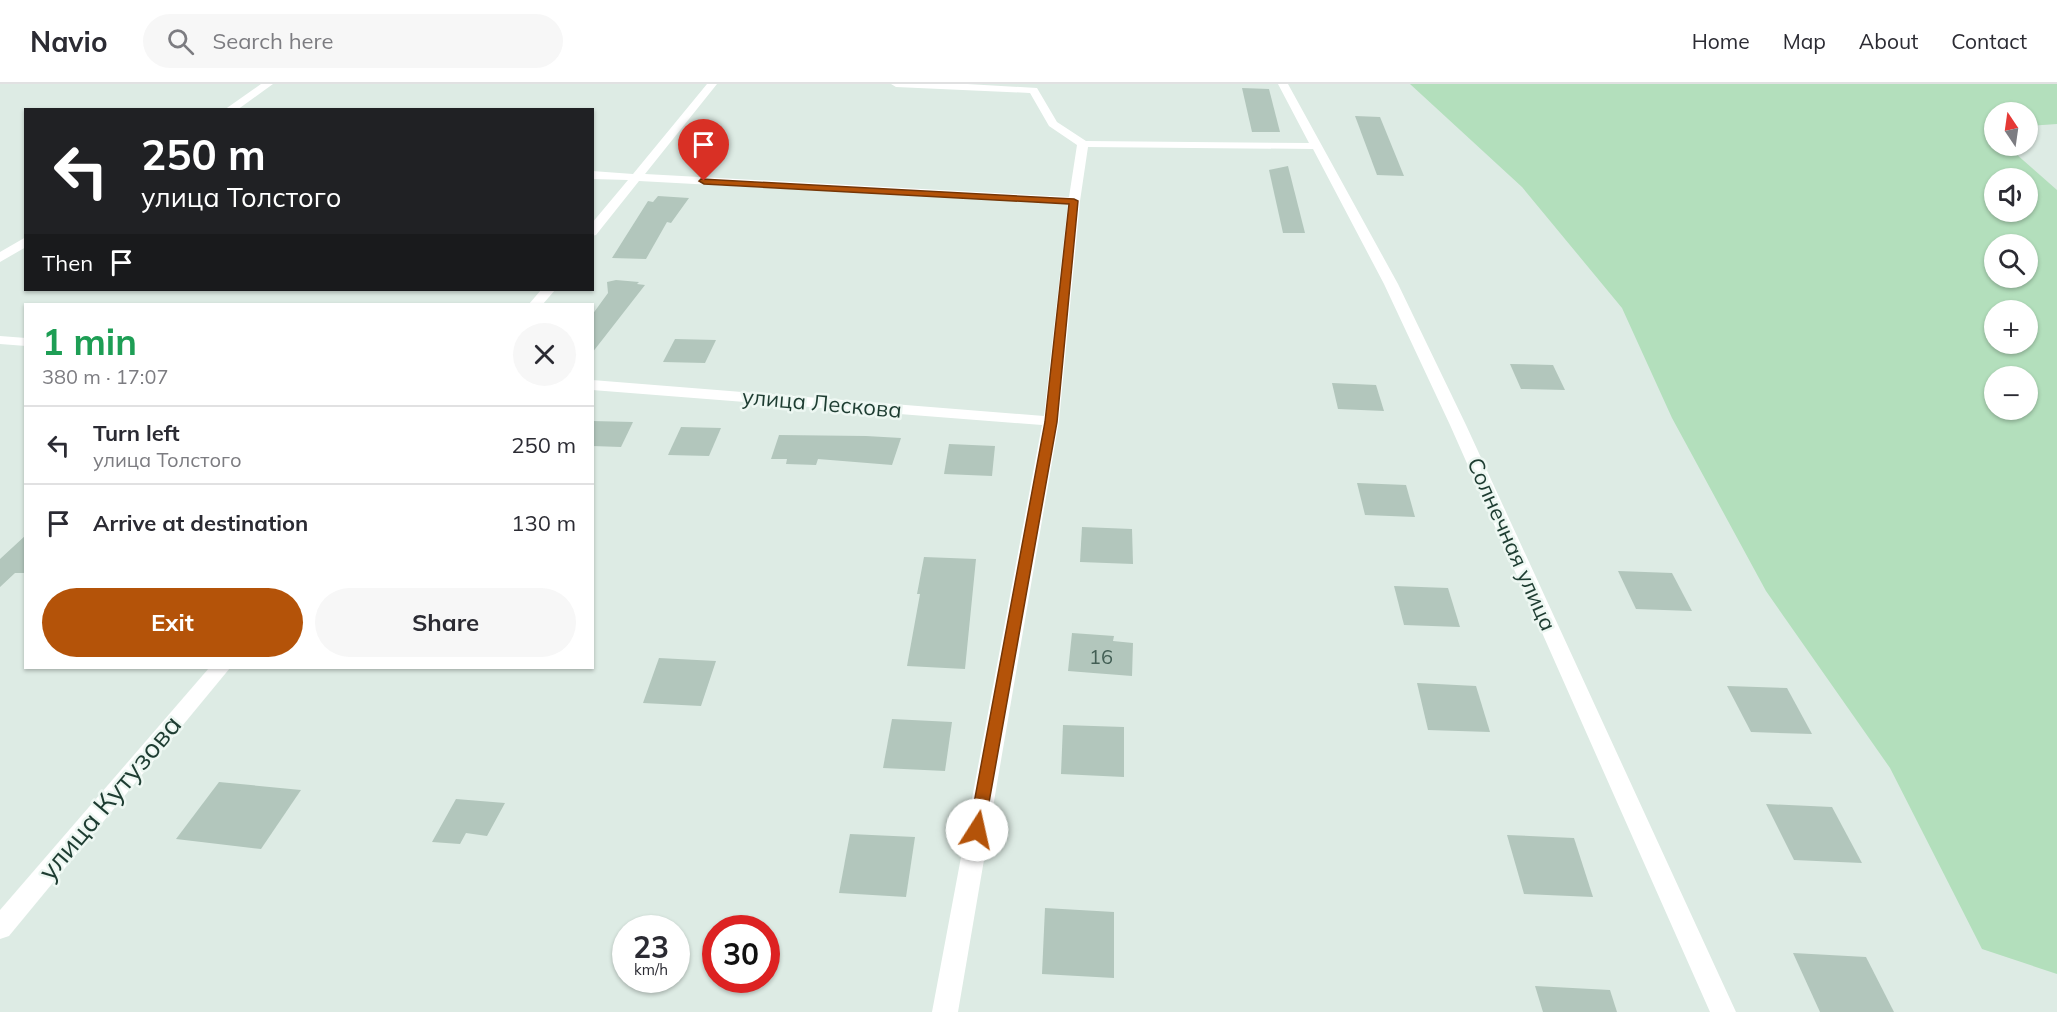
<!DOCTYPE html>
<html lang="en">
<head>
<meta charset="utf-8">
<style>
	body { margin:0; font-family:Mulish,sans-serif; background:#f7f7f7; color:#2b2b33; height:100vh; display:flex; flex-direction:column; font-size:22px; white-space:nowrap }
	* { box-sizing:border-box; margin:0 }
	p { font-size:20px; color:#7c7c81 }
	.icon { flex:none; width:33px; height:33px; fill:none; stroke:currentColor; stroke-width:2; stroke-linecap:round; stroke-linejoin:round }
	.map { position:relative; flex:1; overflow:hidden }
	.side { position:absolute; left:24px; top:219px; width:570px; height:366px; display:flex; flex-direction:column; background:#fff; border-radius:0px; box-shadow:0 2px 4px #0004 }
	.side>* { flex:none }
	.guide { position:absolute; left:24px; top:24px; width:570px; height:183px; border-radius:0px; box-shadow:0 2px 4px #0004; background:#202124; color:#fff; overflow:hidden }
	.needle { width:39px; rotate:347deg }
	.fabs { position:absolute; left:1984px; top:18px; display:grid; gap:12px }
	.fabs a { display:grid; place-items:center; width:54px; height:54px; border-radius:50%; background:#fff; box-shadow:0 2px 4px #0004; font-size:30px }
	.speed { position:absolute; left:612px; top:831px; display:flex; gap:12px; font-size:30px; font-weight:700; text-align:center }
	.speed>* { display:grid; place-content:center; width:78px; height:78px; border-radius:50%; background:#fff; box-shadow:0 2px 4px #0004; line-height:1 }
	.speed small { font-size:15px; font-weight:400 }
	.speed .limit { border:9px solid #d22; background:#fff; color:#111 }
	.pin { position:absolute; display:grid; place-items:center; width:51px; height:51px; color:#fff; margin:-62px -26px; border-radius:50% 50% 50% 0; rotate:-45deg; box-shadow:0 0 6px #0007 }
	.pin .icon { rotate:45deg }
	.me { position:absolute; width:66px; margin:-33px; rotate:10deg; stroke-linejoin:round; filter:drop-shadow(0 0 4px #0008) }
	.turn { display:flex; align-items:center; gap:21px; height:126px; padding:0 18px; font-size:27px }
	.turn .icon { width:78px; height:78px; stroke-width:2.5 }
	.turn b { display:block; font-size:42px; line-height:51px }
	.then { display:flex; align-items:center; height:57px; padding:0 18px; background:#0003; gap:12px; font-size:22px }
	.round { display:grid; place-items:center; flex:none; width:63px; height:63px; border-radius:32px; background:#f7f7f7 }
	.headline { display:flex; align-items:center; justify-content:space-between; height:102px; padding:0 18px }
	h1 { font-size:36px; font-weight:700; line-height:45px; color:#1e9e55 }
	.primary-button { display:flex; gap:12px; margin-top:auto; padding:12px 18px }
	.primary-button a { flex:1; height:69px; border-radius:36px; background:#b45309; color:#fff; font-size:24px; font-weight:700; line-height:69px; text-align:center }
	.primary-button a+a { background:#f7f7f7; color:#2b2b33 }
	ul { padding:0; list-style:none }
	li { display:flex; align-items:center; gap:18px; height:78px; padding:0 18px; border-top:2px solid #e1e1e2 }
	li div { flex:1 }
	li b { display:block; font-size:22px }
	li em { font-style:normal }
	header { display:flex; align-items:center; gap:36px; box-sizing:border-box; height:84px; padding:0 30px; background:#fff; border-bottom:2px solid #e1e1e2 }
	header strong { font-size:28px }
	nav { display:flex; gap:33px; margin-inline-start:auto; font-size:21px }
	.search { width:420px; height:54px; background:#f7f7f7; display:flex; align-items:center; gap:15px; box-sizing:border-box; padding:0 21px; border-radius:33px; color:#7c7c81; font-size:22px }
	.map>svg:first-child { display:block }
</style>
</head>
<body>
<header>
<strong>Navio</strong>
<div class="search"><svg class="icon" aria-label="search" viewBox="0 0 24 24"><circle cx="10" cy="10" r="6"/><path d="M15 15l6 6"/></svg>Search here</div>
<nav><a>Home</a><a>Map</a><a>About</a><a>Contact</a></nav>
</header>
<div class="map">
<svg width="2057" height="928" viewBox="0 0 2057 928">
	<rect width="100%" height="100%" fill="#ddebe4"/>
	<!-- green -->
	<path fill="#b3dfbc" fill-rule="evenodd" d="M1410,0H2057V40L2028,42V28H1995V46L1991,47L1995,51V62H2007L2057,106V890L1982,865L1890,684L1766,507L1672,334L1622,224L1522,103ZM2028,94V128H1995V94ZM1995,160H2028V194H1995ZM1995,226H2028V260H1995ZM1995,292H2028V326H1995Z"/>
	<!-- building -->
	<g fill="#b2c6bc">
		<path d="M1242,4L1269,5L1280,48H1252Z"/>
		<path d="M1355,32L1380,33L1404,92L1377,91Z"/>
		<path d="M1288,82L1305,149H1283L1269,86Z"/>
		<path d="M658,112L689,114L671,139L667,138L646,175L612,174L648,117L653,118Z"/>
		<path d="M616,196L639,198L637,200L645,201L592,269V231L608,209L607,198Z"/>
		<path d="M675,255L716,256L705,279L663,278Z"/>
		<path d="M1510,280L1553,281L1565,306L1521,305Z"/>
		<path d="M1332,299L1376,301L1384,327L1338,325Z"/>
		<path d="M592,337L633,338L621,363L592,362Z"/>
		<path d="M681,343L721,344L709,372L668,371Z"/>
		<path d="M779,351L866,352L901,354L892,381L818,375L816,381L786,380L787,375H771Z"/>
		<path d="M949,360L995,362L992,392L944,390Z"/>
		<path d="M1357,399L1406,401L1415,433L1365,431Z"/>
		<path d="M1082,443L1132,445L1133,480L1080,478Z"/>
		<path d="M26,451V489H15L0,503V475Z"/>
		<path d="M924,473L976,475L965,585L907,582L920,510H917Z"/>
		<path d="M1618,487L1672,489L1692,527L1636,525Z"/>
		<path d="M1394,502L1448,504L1460,543L1404,541Z"/>
		<path d="M1072,549L1114,552L1113,557L1133,559L1132,592L1068,587Z"/>
		<path d="M659,574L716,577L701,622L643,619Z"/>
		<path d="M1417,599L1476,602L1490,648L1428,646Z"/>
		<path d="M1727,602L1787,604L1812,650L1751,648Z"/>
		<path d="M892,635L952,638L945,687L883,684Z"/>
		<path d="M1063,641L1124,643V693L1061,690Z"/>
		<path d="M219,698L301,706L261,765L176,755Z"/>
		<path d="M456,715L505,719L487,752L466,749L460,760L432,758Z"/>
		<path d="M1766,720L1832,723L1862,779L1794,776Z"/>
		<path d="M850,750L915,753L906,813L839,809Z"/>
		<path d="M1507,751L1574,754L1593,813L1524,810Z"/>
		<path d="M1045,824L1114,828V894L1042,890Z"/>
		<path d="M1793,869L1866,873L1894,928H1820Z"/>
		<path d="M1535,902L1610,906L1617,928H1543Z"/>
	</g>
	<g fill="none" stroke-linecap="round" stroke-linejoin="round">
		<!-- minor -->
		<g fill="#fff" fill-rule="evenodd">
			<path d="M261,0H273L237,26H224Z"/>
			<path d="M707,0H717L645,90L1069,113L1077,61L1049,42L1030,9L896,3L891,0H967L1037,4L1057,38L1086,57L1309,59L1278,0H1288L1398,200L1466,341L1736,928H1710L1450,341L1384,200L1313,65L1088,63L1080,117L1059,337L958,928H932L1042,341L592,306V296L1044,332L1068,120L639,97L596,151L592,152V139L628,96L592,95V87L633,90Z"/>
			<path d="M26,153V163L0,178V168Z"/>
			<path d="M541,206H555L543,220H529Z"/>
			<path d="M0,252L26,254V262L0,260Z"/>
			<path d="M209,584H230L9,852L0,855V826Z"/>
		</g>
	</g>
	<!-- route -->
	<path fill="#b45309" stroke="#753606" stroke-width="1.5" d="M701,95L1074,115L1078,117L1057,338L983,752L977,754L971,752L969,746L1045,338L1069,120L704,100L699,97Z"/>
	<g text-anchor="middle" stroke-width="5" stroke-linejoin="round" paint-order="stroke">
		<!-- number labels -->
		<g font-size="20" fill="#425e54">
			<text x="1101" y="580">16</text>
		</g>
		<!-- street labels -->
		<g font-size="22" fill="#1d3c31" stroke="#edf7f2">
			<text transform="translate(822 319) rotate(5)" y="8">улица Лескова</text>
			<text transform="translate(1512 460) rotate(66)" y="8">Солнечная улица</text>
		</g>
		<!-- near-street labels -->
		<g font-size="27" fill="#1d3c31" stroke="#edf7f2">
			<text transform="translate(110 714) rotate(-50)" y="9">улица Кутузова</text>
		</g>
	</g>
</svg>
<div class="fabs">
<a><svg class="needle" viewBox="-14 -14 28 28"><path d="M0-13l5 13h-10z" fill="#e53935"/><path d="M0 13l5-13h-10z" fill="#7c7c81"/></svg></a>
<a><svg class="icon" aria-label="sound" viewBox="0 0 24 24"><path d="M4 9h4l5-4v14l-5-4H4zM17 9q2 3 0 6"/></svg></a>
<a><svg class="icon" aria-label="search" viewBox="0 0 24 24"><circle cx="10" cy="10" r="6"/><path d="M15 15l6 6"/></svg></a>
<a>+</a>
<a>−</a>
</div>
<div class="speed"><div>23<small>km/h</small></div><div class="limit">30</div></div>
<div class="pin" style="left:704px;top:97px;background:#d93025"><svg class="icon" aria-label="arrive" viewBox="0 0 24 24"><path d="M6 21V4h12l-3 4 3 4H6"/></svg></div>
<svg class="me" style="left:977px;top:746px" viewBox="-20 -20 40 40"><circle r="19" fill="#fff"/><path d="M0-13L10 11 0 6-10 11z" fill="#b45309"/></svg>
<div class="guide">
<div class="turn"><svg class="icon" aria-label="left" viewBox="0 0 24 24"><path d="M17 20v-9H6M10 6l-5 5 5 5"/></svg><div><b>250 m</b>улица Толстого</div></div>
<div class="then">Then<svg class="icon" aria-label="arrive" viewBox="0 0 24 24"><path d="M6 21V4h12l-3 4 3 4H6"/></svg></div>
</div>
<section class="side">
<div class="headline"><div><h1>1 min</h1><p>380 m · 17:07</p></div><a class="round"><svg class="icon" aria-label="close" viewBox="0 0 24 24"><path d="M6 6l12 12M18 6L6 18"/></svg></a></div>
<ul>
<li><svg class="icon" aria-label="left" viewBox="0 0 24 24"><path d="M17 20v-9H6M10 6l-5 5 5 5"/></svg><div><b>Turn left</b><p>улица Толстого</p></div><em>250 m</em></li>
<li><svg class="icon" aria-label="arrive" viewBox="0 0 24 24"><path d="M6 21V4h12l-3 4 3 4H6"/></svg><div><b>Arrive at destination</b></div><em>130 m</em></li>
</ul>
<div class="primary-button"><a>Exit</a><a>Share</a></div>
</section>
</div>
</body>
</html>
